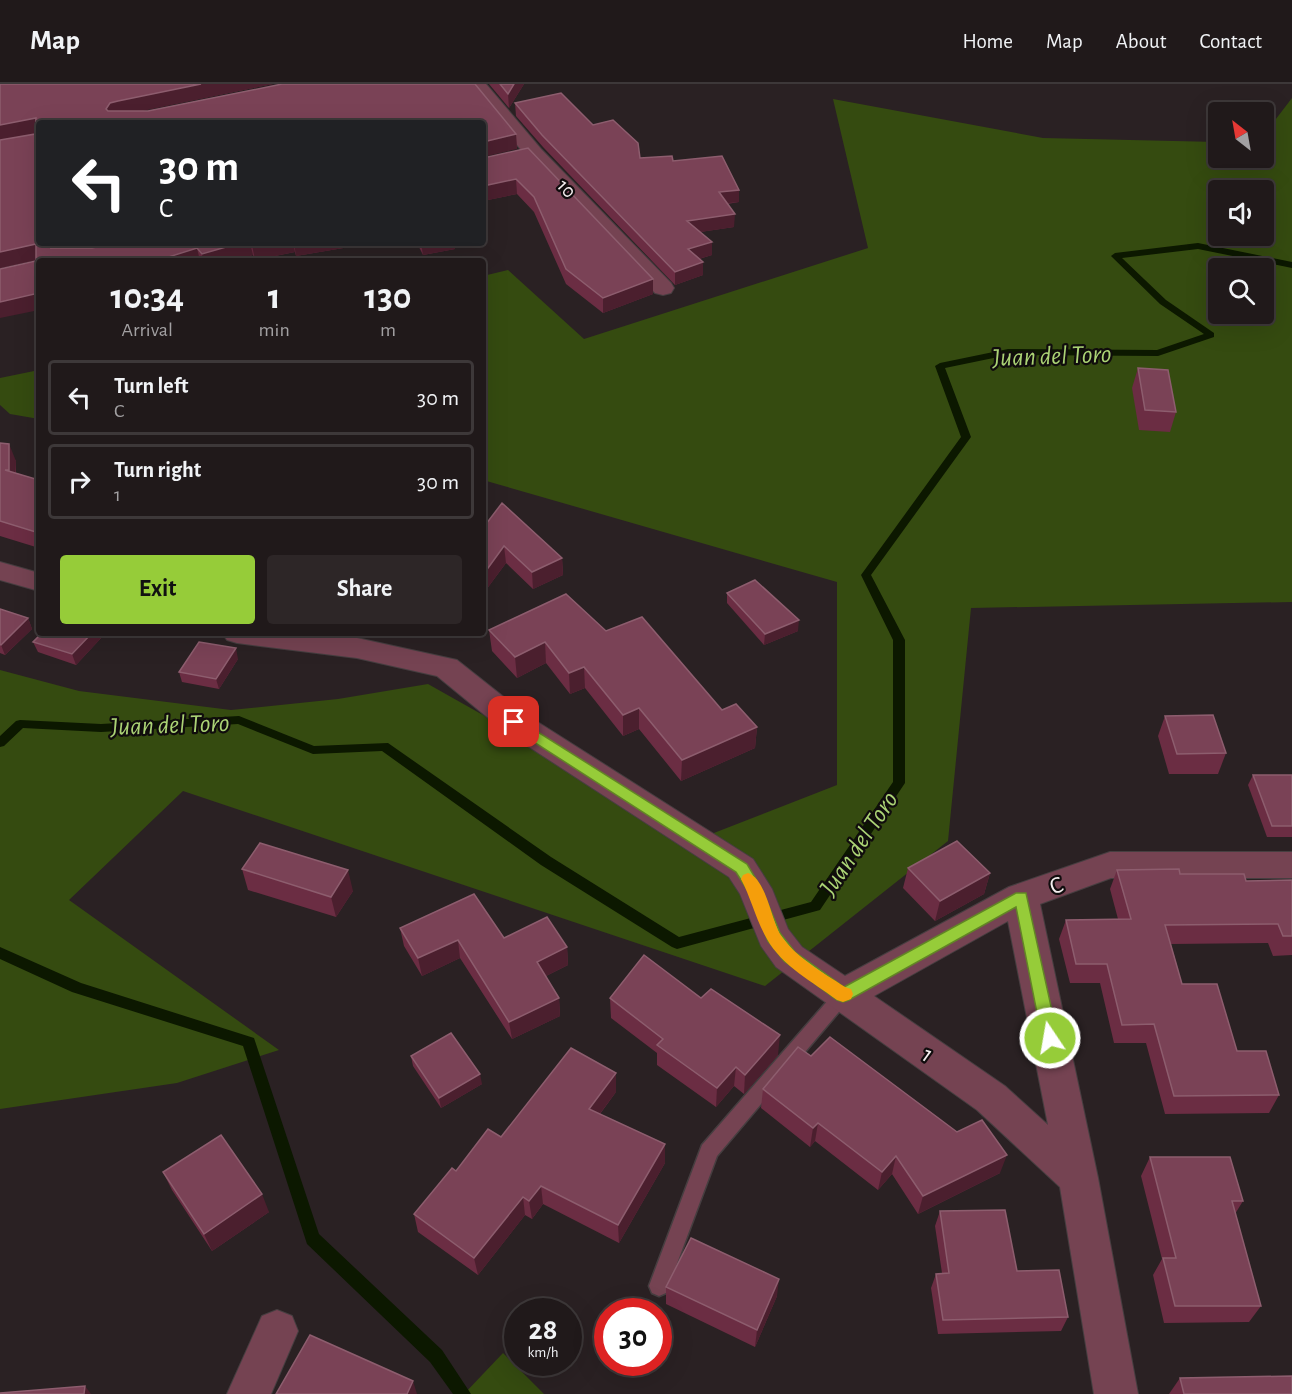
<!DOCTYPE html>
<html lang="en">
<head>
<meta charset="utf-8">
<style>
	body { margin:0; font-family:"Alegreya Sans",sans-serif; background:#2d2627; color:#f1f3f6; height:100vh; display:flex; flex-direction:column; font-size:22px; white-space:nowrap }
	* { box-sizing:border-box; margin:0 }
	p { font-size:20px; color:#a2a0a2 }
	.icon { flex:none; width:33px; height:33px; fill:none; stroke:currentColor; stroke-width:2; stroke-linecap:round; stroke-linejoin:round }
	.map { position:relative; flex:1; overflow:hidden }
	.drawer { position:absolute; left:36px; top:174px; width:450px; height:378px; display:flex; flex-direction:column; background:#20191a; border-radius:6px; box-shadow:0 6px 24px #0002,0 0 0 2px #3d3839 }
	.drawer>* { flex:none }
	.hud { position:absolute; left:36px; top:36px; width:450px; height:126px; border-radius:6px; box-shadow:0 6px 24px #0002,0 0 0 2px #3d3839; background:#202124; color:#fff; overflow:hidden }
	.needle { width:39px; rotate:329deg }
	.fabs { position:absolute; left:1208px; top:18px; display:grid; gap:12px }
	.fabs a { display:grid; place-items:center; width:66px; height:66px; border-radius:6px; background:#20191a; box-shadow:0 6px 24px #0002,0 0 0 2px #3d3839; font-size:30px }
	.speed { position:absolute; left:504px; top:1214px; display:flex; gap:12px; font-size:30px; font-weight:700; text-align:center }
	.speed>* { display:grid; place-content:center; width:78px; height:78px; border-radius:50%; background:#20191a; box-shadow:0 6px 24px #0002,0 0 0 2px #3d3839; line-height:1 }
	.speed small { font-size:15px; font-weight:400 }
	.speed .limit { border:9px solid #d22; background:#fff; color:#111 }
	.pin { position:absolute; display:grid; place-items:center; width:51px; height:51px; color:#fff; margin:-26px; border-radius:12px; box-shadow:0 3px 9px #0006 }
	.me { position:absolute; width:66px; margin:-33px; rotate:348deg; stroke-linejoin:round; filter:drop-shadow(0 0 4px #0008) }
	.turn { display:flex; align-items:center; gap:21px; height:126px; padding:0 24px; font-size:27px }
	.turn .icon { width:78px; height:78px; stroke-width:2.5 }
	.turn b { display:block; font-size:42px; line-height:51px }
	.eta { display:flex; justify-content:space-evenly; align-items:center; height:102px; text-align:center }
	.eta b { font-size:36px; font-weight:600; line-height:42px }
	.cta { display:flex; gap:12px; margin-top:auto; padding:12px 24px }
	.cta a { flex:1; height:69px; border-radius:6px; background:#96cc39; color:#111; font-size:24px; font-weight:600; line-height:69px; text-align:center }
	.cta a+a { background:#2d2627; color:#f1f3f6 }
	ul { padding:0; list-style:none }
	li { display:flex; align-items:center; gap:18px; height:75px; margin:0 12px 9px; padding:0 12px; border:3px solid #3d3839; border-radius:6px }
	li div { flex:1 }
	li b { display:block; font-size:22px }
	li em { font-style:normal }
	header { display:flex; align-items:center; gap:36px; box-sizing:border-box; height:84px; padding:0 30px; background:#20191a; border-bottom:2px solid #3d3839 }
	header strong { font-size:28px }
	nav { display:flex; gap:33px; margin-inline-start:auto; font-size:21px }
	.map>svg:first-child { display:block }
</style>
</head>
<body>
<header>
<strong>Map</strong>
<nav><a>Home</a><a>Map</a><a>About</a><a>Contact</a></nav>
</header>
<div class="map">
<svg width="1292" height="1310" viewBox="0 0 1292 1310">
	<rect width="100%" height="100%" fill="#2a2123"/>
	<!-- green -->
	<g fill="#354b10" fill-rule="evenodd">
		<path d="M1292,14V518L971,524L948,757L765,902L183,707L69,816L279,966L177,999L0,1025V586L79,607L231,626L338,615L428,600L701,754L837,701V498L483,396V192L508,186L584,255L868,164L833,15L1043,54L1218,58V74H1263V52ZM1218,106H1263V152H1218ZM1218,184H1263V230H1218Z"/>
		<path d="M39,286V335L10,330L0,321V294Z"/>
		<path d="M503,1269L544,1310H464Z"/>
	</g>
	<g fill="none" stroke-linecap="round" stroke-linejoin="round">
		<!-- stream -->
		<g fill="#0c1800" fill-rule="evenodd">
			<path d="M1198,159L1292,178V184L1198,165L1122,174L1166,216L1214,249V253L1158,272L1008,271L945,284L971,353L871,491L905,556V699L820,826L677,865L672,863L541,781L382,667L313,670L238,640L101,648L23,644L4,662L0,663V652L16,637L20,636L101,640L239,632L314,662L388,659L551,773L679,853L811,818L893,698V556L861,491L961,353L935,282L940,279L1008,265L1157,266L1204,250L1160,220L1111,172L1115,169Z"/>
			<path d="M0,863L81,899L254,954L319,1150L442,1266L471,1310H453L430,1278L307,1160L243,962L72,908L0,875Z"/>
		</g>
		<defs>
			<path id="service" d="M843,904L849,906L852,911L849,916L717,1072L666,1209L659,1212L652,1209L649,1202L702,1061L837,906Z"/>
			<g id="minor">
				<path d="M467,0H486L541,65L671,199L674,204L671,209L663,211L655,209L527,73Z"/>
				<path d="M0,478L39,489V507L0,496Z"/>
				<path d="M222,549H319L357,554L457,576L525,630L753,775L772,805L788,845L802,863L845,892L1009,803L1110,768H1292V794H1111L1040,820L1098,1094L1138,1310H1094L1060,1103L977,1026L776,883L761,862L740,810L729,793L503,646L437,592L357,574L237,559L227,556ZM1008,837L1048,1041L1005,1002L874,912Z"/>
				<path d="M277,1226L292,1232L298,1247L271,1310H227L262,1232Z"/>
			</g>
		</defs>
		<!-- service casing -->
		<use href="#service" stroke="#463e40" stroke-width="3"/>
		<!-- minor casing -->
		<use href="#minor" stroke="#463e40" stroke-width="2"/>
		<!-- service -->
		<use href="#service" fill="#754352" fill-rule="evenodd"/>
		<!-- minor -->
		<use href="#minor" fill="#754352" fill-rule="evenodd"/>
	</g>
	<!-- wall -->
	<g fill="#6b2d43">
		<path d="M0,0H273L140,27L516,50L517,65L39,39L107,159L85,164H92L115,159H373L296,172L295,168L255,176L253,171L233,177H36V176L0,184V56L35,49L0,56Z"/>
		<path d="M489,0H524L509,24Z"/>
		<path d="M515,19L593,41L640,74L673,77L739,106V118L727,120L734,143L700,148L712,171L699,175L703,178V191L675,201L543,63L516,32Z"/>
		<path d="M528,64L653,195V210L603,229L566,200L534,128L517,110L483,117V74Z"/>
		<path d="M417,159H455V165L423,171Z"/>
		<path d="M1138,284L1176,328L1170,348L1139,346L1132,304Z"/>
		<path d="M0,359L16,377V389L39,396V464L0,452Z"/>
		<path d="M483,444L562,474L563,491L533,505L506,479L483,510Z"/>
		<path d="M727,509L798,547L764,561L727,519Z"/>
		<path d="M0,525L28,534L32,545L5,571L0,569Z"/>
		<path d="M489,546L606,547L722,626L757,643L755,664L681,697L639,645L623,652L585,604L570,610L546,579L517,594L492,567Z"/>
		<path d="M436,549H454L451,553Z"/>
		<path d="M102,553L76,581L38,568L33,558Z"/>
		<path d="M238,575L219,605L182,598L179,588Z"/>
		<path d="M1165,632L1226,669L1218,690H1169L1158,652Z"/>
		<path d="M1253,691H1292V753H1267L1248,701Z"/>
		<path d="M908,784L990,789L984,810L935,837L903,804Z"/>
		<path d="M242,785L353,807L336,833L248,806Z"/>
		<path d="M1117,786L1180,790L1246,797L1292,796V871L1273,872L1268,859L1171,860L1182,900L1237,967L1279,1011L1269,1029L1165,1030L1146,959H1114L1100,899H1070L1059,855L1066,836L1118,835L1110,805Z"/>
		<path d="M400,844L504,854L567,863L568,881L546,892L559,914L560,932L512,955L460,874L422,892L404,862Z"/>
		<path d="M610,914L778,971L744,1010L734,1002L716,1023L657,981V969L611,934Z"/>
		<path d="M411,972L482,1000L441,1024L413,982Z"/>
		<path d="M811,972L1000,1089L918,1130L892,1090L878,1106L815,1057L810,1063L761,1024L763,1005Z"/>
		<path d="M616,1008L600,1030L665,1079L619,1159L543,1120L532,1135L525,1131L478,1191L418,1148L414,1130L456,1087L501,1053Z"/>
		<path d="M1150,1073L1243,1117L1235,1130L1261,1222L1249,1238L1164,1239L1153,1191L1162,1175L1141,1092Z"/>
		<path d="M163,1088L269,1128L212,1167L172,1106Z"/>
		<path d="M940,1127L1017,1187L1068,1233L1061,1247L938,1250L931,1204L936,1190L942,1189L935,1142Z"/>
		<path d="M666,1203L777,1212L755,1263L666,1220Z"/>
		<path d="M1180,1294L1292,1310H1169Z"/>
	</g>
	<!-- shaded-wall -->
	<g fill="#4b1f2e">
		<path d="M201,0H273L122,31L113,34L106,25L110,19L118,17Z"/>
		<path d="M514,0H524L509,24L508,10Z"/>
		<path d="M36,34L39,49L0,56V41Z"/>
		<path d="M516,50L517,65L483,73V58Z"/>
		<path d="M516,95L517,110L483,117V102Z"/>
		<path d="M739,106V118L719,120V108Z"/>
		<path d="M735,130L734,143L687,150V137Z"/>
		<path d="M712,158V171L688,178V165Z"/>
		<path d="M53,159H107L60,170L51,164Z"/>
		<path d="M240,159H250L253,171L233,177H203L202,170Z"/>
		<path d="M262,159H293L295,168L255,176L252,161Z"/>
		<path d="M294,159H373L296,172Z"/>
		<path d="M421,159H455V165L423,171Z"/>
		<path d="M36,160L40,175L0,184V168Z"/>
		<path d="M197,164L200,177H156Z"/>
		<path d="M703,178V191L675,201V188Z"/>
		<path d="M653,195V210L603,229V214Z"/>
		<path d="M39,209V226L0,234V218Z"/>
		<path d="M9,360L16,377L15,403L9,386Z"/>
		<path d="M504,462L506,479L483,510V491Z"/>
		<path d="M562,474L563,491L533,505L532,488Z"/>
		<path d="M28,534L32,545L5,571L1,561Z"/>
		<path d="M799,536L798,547L764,561L765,550Z"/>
		<path d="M92,549H101L102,553L76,581L72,570Z"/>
		<path d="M545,558L546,579L517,594L515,573Z"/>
		<path d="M236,564L238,575L219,605L216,595Z"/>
		<path d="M584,583L585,604L570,610L569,589Z"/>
		<path d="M639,624V645L623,652V631Z"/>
		<path d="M757,643L755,664L681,697L682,676Z"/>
		<path d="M348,786L353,807L336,833L331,813Z"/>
		<path d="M990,789L984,810L935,837L940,817Z"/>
		<path d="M458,856L460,874L422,892L418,874Z"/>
		<path d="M567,863L568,881L538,896L537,878Z"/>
		<path d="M559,914L560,932L512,955L509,938Z"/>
		<path d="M780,951L778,971L744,1010L745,991Z"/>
		<path d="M736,983L734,1002L716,1023L717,1004Z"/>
		<path d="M616,989V1008L590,1043L589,1025Z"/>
		<path d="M480,990L482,1000L441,1024L439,1014Z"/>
		<path d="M818,1039L815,1057L810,1063L813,1044Z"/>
		<path d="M665,1060V1079L619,1159L618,1141Z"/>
		<path d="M1007,1071L1000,1089L918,1130L923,1112Z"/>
		<path d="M896,1072L892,1090L878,1106L882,1088Z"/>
		<path d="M541,1102L543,1120L532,1135L529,1117Z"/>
		<path d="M262,1110L269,1128L212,1167L204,1150Z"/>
		<path d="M523,1113L525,1131L478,1191L474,1174Z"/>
		<path d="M779,1195L777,1212L755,1263L757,1246Z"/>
		<path d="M413,1297L417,1310H407Z"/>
		<path d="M85,1302L91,1310H84Z"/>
	</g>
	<!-- building -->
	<g fill="#7a4256" stroke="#8d5d6e" stroke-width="1.5">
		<path d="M0,0H201L118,17L110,19L106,25L108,27H148L282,0H475L516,50L483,58V39H39V159H53L51,164H92L115,159H240L202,170L197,164L156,177L152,174L145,177H39V209L0,218V185L36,177V160L0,168V56L35,50L36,34L0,41Z"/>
		<path d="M500,0H514L508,10Z"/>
		<path d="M561,9L593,41L613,36L638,59L640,74L672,72L673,77L722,72L739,106L719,108L735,130L687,137L712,158L688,165L703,178L675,188L542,51L515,19Z"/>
		<path d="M528,64L653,195L603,214L566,185L534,113L516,95L483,102V74Z"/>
		<path d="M1138,284L1168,286L1176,328L1145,326Z"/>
		<path d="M0,359L9,360V386H5L39,396V449L0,437Z"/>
		<path d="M502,419L562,474L532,488L504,462L483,491V444Z"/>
		<path d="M755,496L799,536L765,550L727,509Z"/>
		<path d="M566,510L606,547L642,533L722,626L736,620L757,643L682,676L639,624L623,631L584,583L569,589L545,558L515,573L489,546Z"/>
		<path d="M0,525L28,534L1,561L0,560Z"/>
		<path d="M42,549H92L72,570L33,558Z"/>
		<path d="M199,558L236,564L216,595L179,588Z"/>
		<path d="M1213,631L1226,669L1177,670L1165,632Z"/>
		<path d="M1253,691H1292V742H1272Z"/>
		<path d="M957,757L990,789L940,817L908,784Z"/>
		<path d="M260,759L348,786L331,813L242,785Z"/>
		<path d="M1179,785L1180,790H1244L1246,797L1292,796V852H1283L1278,840L1165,841L1182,900H1217L1237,967H1266L1279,1011L1174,1012L1154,940L1122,941L1107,880H1076L1066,836L1131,835L1117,786Z"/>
		<path d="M474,810L504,854L547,833L567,863L537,878L559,914L509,938L458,856L418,874L400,844Z"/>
		<path d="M644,871L701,914L711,905L780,951L745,991L736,983L717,1004L657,961L663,955L610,914Z"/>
		<path d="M451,949L480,990L439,1014L411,972Z"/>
		<path d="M830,953L957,1048L982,1036L1007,1071L923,1112L896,1072L882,1088L818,1039L813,1044L763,1005L798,963L811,972Z"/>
		<path d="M571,964L616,989L589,1025L665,1060L618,1141L541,1102L529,1117L523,1113L474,1174L414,1130L452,1084L456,1087L488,1045L501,1053Z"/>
		<path d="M221,1051L262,1110L204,1150L163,1088Z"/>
		<path d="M1150,1073H1230L1243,1117H1232L1261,1222H1175L1163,1174H1176Z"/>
		<path d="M1005,1126L1017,1187L1059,1186L1068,1233L943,1236L936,1190L949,1189L940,1127Z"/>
		<path d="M691,1154L779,1195L757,1246L666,1203Z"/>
		<path d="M310,1251L413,1297L407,1310H276Z"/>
		<path d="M1292,1292V1310H1184L1180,1294Z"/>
		<path d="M85,1302L84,1310H0V1309Z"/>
	</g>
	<!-- route -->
	<path fill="#96cc39" stroke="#628525" stroke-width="1.5" d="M514,633L747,780L762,805L780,849L795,868L844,903L1016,809H1026L1058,954L1056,959L1050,961L1044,959L1042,954L1016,823L849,916L843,918L837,916L784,877L768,857L748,807L736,788L509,642L507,638L509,635Z"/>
	<!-- slow -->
	<path fill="#f59e0b" d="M748,789C766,795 771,835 780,850C795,873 822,888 845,903L851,905L853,910L851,915L843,918L837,916C813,898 782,882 767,855C756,836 751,814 741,795L743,791Z"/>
	<g text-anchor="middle" stroke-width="4.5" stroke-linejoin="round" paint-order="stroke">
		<!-- far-street labels -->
		<g font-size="20" fill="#f5eff0" stroke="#100c0d">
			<text transform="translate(567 104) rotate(47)" y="7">10</text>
		</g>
		<!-- street labels -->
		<g font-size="24" fill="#f5eff0" stroke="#100c0d">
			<text transform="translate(1056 801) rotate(-20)" y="8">C</text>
			<text transform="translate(928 970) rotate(35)" y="8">1</text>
		</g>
		<!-- water labels -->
		<g font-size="26" font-style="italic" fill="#abd375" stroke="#100c0d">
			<text transform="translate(1052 271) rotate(-2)" y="9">Juan del Toro</text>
			<text transform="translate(170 640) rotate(-2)" y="9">Juan del Toro</text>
			<text transform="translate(858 759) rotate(-56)" y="9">Juan del Toro</text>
		</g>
	</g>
</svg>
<div class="fabs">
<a><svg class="needle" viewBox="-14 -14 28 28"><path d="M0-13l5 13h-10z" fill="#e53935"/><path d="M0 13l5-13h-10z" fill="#a2a0a2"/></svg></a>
<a><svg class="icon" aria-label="sound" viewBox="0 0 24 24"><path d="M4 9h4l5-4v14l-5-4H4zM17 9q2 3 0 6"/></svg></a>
<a><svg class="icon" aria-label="search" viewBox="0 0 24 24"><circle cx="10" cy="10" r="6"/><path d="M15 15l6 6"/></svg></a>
</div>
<div class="speed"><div>28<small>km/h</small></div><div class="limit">30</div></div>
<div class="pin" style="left:514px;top:638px;background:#d93025"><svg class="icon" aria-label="arrive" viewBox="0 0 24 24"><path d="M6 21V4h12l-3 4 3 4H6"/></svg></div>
<svg class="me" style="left:1050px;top:954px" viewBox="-20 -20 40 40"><circle r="17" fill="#96cc39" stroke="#fff" stroke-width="3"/><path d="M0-11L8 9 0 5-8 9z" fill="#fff"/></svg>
<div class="hud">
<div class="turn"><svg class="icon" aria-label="left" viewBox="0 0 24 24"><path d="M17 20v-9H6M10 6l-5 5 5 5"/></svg><div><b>30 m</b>C</div></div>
</div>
<section class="drawer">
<div class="eta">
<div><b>10:34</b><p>Arrival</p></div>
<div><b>1</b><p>min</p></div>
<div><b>130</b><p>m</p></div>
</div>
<ul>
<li><svg class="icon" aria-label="left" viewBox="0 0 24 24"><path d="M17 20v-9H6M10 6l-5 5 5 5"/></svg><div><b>Turn left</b><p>C</p></div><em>30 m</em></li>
<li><svg class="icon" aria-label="right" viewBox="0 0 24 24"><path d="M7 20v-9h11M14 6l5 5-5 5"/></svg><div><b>Turn right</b><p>1</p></div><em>30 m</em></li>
</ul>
<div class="cta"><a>Exit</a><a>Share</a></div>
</section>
</div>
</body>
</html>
